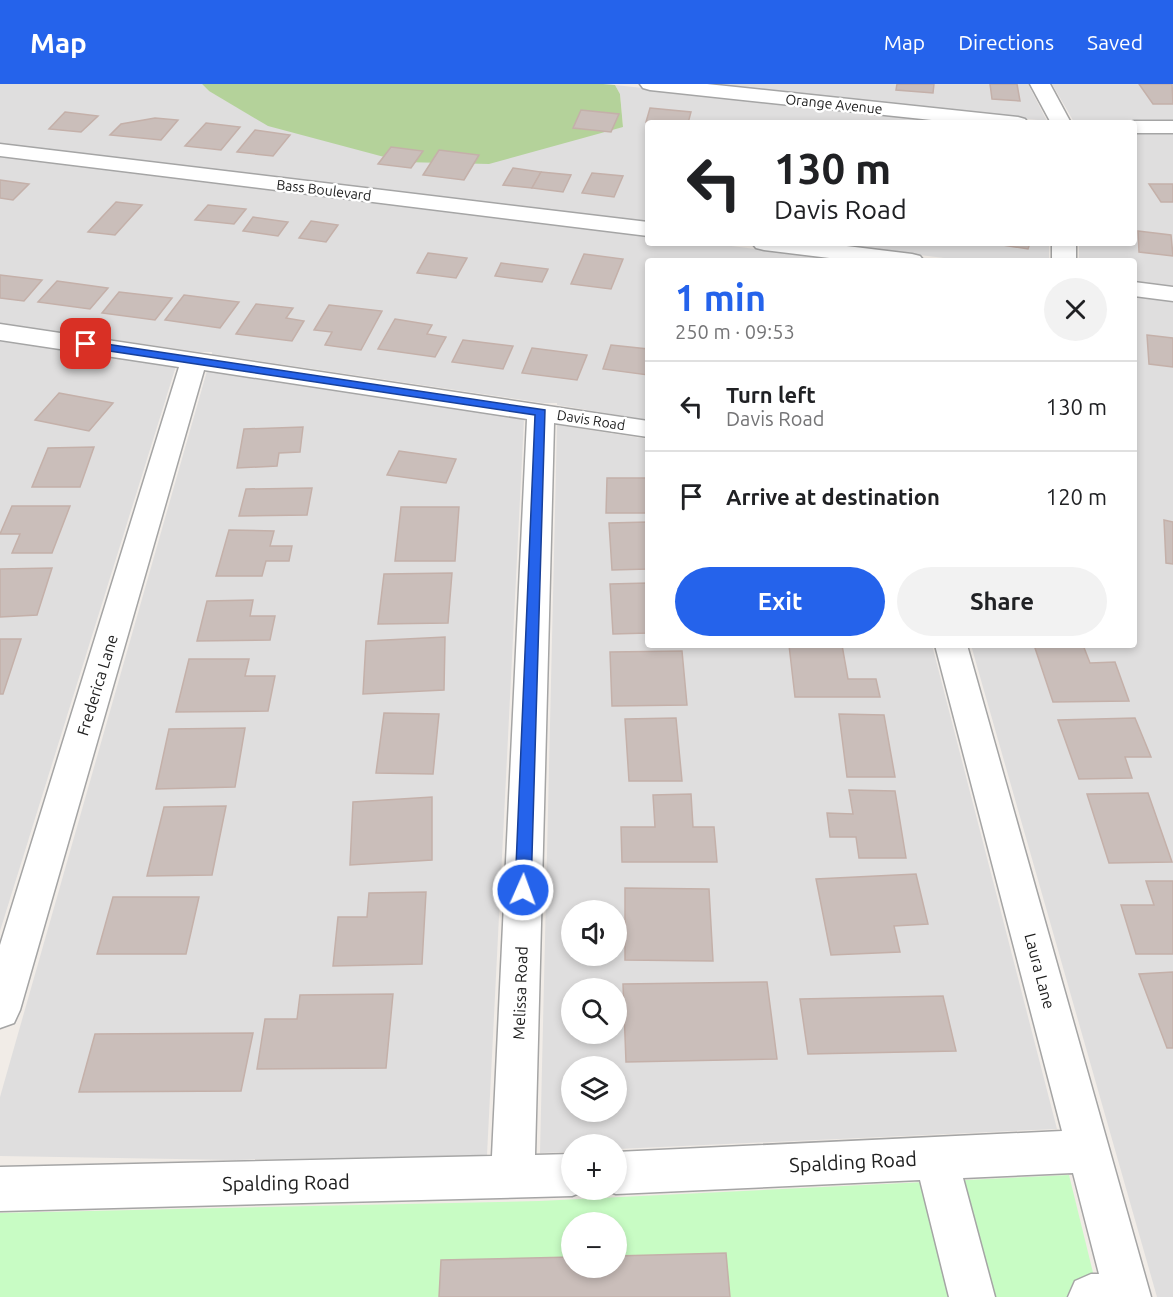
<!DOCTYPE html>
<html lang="en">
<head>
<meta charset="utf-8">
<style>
	body { margin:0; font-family:Ubuntu,sans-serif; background:#f2f2f2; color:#202124; height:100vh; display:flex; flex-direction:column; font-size:22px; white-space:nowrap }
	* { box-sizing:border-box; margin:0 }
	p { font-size:20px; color:#757577 }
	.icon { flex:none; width:33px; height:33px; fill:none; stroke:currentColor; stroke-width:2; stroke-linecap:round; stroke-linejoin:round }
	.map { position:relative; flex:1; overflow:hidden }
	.side { position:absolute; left:645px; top:174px; width:492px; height:390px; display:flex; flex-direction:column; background:#fff; border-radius:6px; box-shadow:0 3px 9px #0003 }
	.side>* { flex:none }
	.guide { position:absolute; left:645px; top:36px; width:492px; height:126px; border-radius:6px; box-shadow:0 3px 9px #0003; background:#fff; color:#202124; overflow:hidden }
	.tools { position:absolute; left:561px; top:816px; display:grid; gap:12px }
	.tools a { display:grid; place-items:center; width:66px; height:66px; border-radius:50%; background:#fff; box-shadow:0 3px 9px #0003; font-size:30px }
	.pin { position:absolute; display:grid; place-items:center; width:51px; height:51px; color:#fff; margin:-26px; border-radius:12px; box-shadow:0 3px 9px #0006 }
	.me { position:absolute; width:66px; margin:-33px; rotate:2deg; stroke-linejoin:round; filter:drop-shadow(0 0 4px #0008) }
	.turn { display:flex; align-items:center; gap:21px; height:126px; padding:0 30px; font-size:27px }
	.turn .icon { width:78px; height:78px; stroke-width:2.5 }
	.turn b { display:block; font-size:42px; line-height:51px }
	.round { display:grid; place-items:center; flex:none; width:63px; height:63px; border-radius:32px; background:#f2f2f2 }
	.head { display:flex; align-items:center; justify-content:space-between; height:102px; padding:0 30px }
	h1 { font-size:36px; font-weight:700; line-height:45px; color:#2563eb }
	.cta { display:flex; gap:12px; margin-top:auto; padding:12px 30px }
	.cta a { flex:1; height:69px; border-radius:36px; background:#2563eb; color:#fff; font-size:24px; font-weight:700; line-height:69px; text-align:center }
	.cta a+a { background:#f2f2f2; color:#202124 }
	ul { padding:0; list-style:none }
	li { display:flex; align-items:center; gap:18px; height:90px; padding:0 30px; border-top:2px solid #e0e0e0 }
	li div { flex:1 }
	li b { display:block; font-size:22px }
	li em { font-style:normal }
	header { display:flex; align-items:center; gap:36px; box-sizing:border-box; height:84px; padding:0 30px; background:#2563eb; color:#fff }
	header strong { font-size:28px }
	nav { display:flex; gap:33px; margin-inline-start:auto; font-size:21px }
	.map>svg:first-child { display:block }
</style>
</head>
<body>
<header>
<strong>Map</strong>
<nav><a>Map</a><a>Directions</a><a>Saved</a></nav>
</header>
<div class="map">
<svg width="1173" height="1213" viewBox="0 0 1173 1213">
	<rect width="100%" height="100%" fill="#f1ece7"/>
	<!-- residential -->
	<g fill="#dfdede" fill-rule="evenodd">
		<path d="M0,0H202L209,7L623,43L620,10L615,1L969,39H648V138L0,60Z"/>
		<path d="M697,0H1028L1047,37Z"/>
		<path d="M1052,0H1173V38H1074Z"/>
		<path d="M1173,48V202L1134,197V177H1079V159H1134V49Z"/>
		<path d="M0,73L648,152V159H707L855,177H648V336L557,321V319H543L212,270V268H199L0,239Z"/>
		<path d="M820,159H1049V177H969Z"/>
		<path d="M1134,212L1173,217V1213H1157L971,561H1134Z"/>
		<path d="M0,257L176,282L0,847Z"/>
		<path d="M207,287L524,335L487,1071L235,1076L0,1072V1013Z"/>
		<path d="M557,341L648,355V561H932L1057,1045L617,1065L616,1060H572L571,1068L540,1069ZM572,826H616V872H572ZM572,904H616V950H572ZM572,982H616V1028H572Z"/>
	</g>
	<!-- forest -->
	<path fill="#b4d29a" d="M202,0H603L615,1L620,10L623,43L489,80L403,78L268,42L209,7Z"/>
	<!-- park -->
	<path fill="#c8fcc4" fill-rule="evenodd" d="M1069,1091L1099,1213H0V1129L539,1117ZM572,1138H616V1184H572Z"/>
	<!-- building -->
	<g fill="#cabeba" stroke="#c4b0a9" stroke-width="1.5">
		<path d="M897,0H934L933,9L896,6Z"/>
		<path d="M990,0H1017L1020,17L992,15Z"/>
		<path d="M1139,0H1172L1173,20H1153Z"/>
		<path d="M650,24L691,28L688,39L646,38Z"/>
		<path d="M581,26L619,30L611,48L573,44Z"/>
		<path d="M65,28L98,32L81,48L49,45Z"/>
		<path d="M155,34L178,36L161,56L110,51L121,40Z"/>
		<path d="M206,39L240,43L221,66L185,62Z"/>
		<path d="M255,46L290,51L273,72L237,68Z"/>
		<path d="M391,63L423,67L411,84L378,80Z"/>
		<path d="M439,66L479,71L464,96L423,91Z"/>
		<path d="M513,84L541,88L532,104L503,101Z"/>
		<path d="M541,88L571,91L563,108L532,104Z"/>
		<path d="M592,89L623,92L614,113L582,109Z"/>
		<path d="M0,96L29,100L13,116L0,114Z"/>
		<path d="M1149,100H1173V118H1161Z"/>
		<path d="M116,118L142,121L115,151L88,148Z"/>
		<path d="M208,121L246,125L234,140L195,136Z"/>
		<path d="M253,133L288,138L278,152L243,147Z"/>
		<path d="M311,137L338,141L326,158L299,154Z"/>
		<path d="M1138,147L1171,151L1173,172L1139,168Z"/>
		<path d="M990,159H1030L1028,165Z"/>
		<path d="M428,169L467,174L456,194L417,189Z"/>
		<path d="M584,170L623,175L611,205L571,200Z"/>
		<path d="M501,179L548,185L542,198L495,192Z"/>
		<path d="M0,191L42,196L24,217L0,214Z"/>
		<path d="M57,197L108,204L90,225L38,218Z"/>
		<path d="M119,208L172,214L155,236L102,229Z"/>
		<path d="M184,211L239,218L220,244L165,236Z"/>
		<path d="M256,220L293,224L286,234L304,237L292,257L236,250Z"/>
		<path d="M329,221L382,227L361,266L325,261L332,248L314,246Z"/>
		<path d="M395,235L432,241L427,250L446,253L435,273L378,265Z"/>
		<path d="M1147,251L1173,254V283L1149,280Z"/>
		<path d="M463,256L513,262L503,285L452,278Z"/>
		<path d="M611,261L648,265V291L603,285Z"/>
		<path d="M532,264L587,271L577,296L522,289Z"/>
		<path d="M59,309L113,319L89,347L35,336Z"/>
		<path d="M303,343L300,368L279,369L277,382L237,384L244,345Z"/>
		<path d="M94,363L80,403H32L48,364Z"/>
		<path d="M399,367L456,375L446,399L387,391Z"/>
		<path d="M607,394H648V429H606Z"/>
		<path d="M312,404L307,431L239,432L246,405Z"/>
		<path d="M12,422H70L52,469H12L20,450H0Z"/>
		<path d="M401,423H459L455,477H395Z"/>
		<path d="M1164,436L1173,438V480L1166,479Z"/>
		<path d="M648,438V485L612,486L609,439Z"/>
		<path d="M229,446L274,447L270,462H292L289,477H266L262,492H216Z"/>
		<path d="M52,484L37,531L0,533V485Z"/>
		<path d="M452,489L448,539L378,540L384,490Z"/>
		<path d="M648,499V549L613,550L610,500Z"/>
		<path d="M253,516L250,532H275L270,556L197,557L207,517Z"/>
		<path d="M445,553L444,606L363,610L366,557Z"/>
		<path d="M0,555H21L3,610H0Z"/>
		<path d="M789,561H842L848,595H876L880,613H795Z"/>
		<path d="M1034,561H1083L1090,579L1115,578L1129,617L1053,618Z"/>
		<path d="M682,567L687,621L612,622L610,568Z"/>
		<path d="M189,575H249L245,592H275L268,627L176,628Z"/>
		<path d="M384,629L439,630L433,690L376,689Z"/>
		<path d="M839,630L884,631L895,693H847Z"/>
		<path d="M676,634L682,697H629L625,635Z"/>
		<path d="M1135,634L1151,673H1125L1132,694L1079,695L1058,636Z"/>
		<path d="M245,644L235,703L156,705L169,645Z"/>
		<path d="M849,706L895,707L906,774H859L856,753H830L827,729L853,730Z"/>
		<path d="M1148,709L1172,778L1109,779L1087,710Z"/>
		<path d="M691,710L693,743H714L717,778H622L621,743H655L653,711Z"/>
		<path d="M432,713V776L350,781L353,718Z"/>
		<path d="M226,722L212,791L147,792L164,723Z"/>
		<path d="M916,790L928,840L894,842L900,868L831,871L816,795Z"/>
		<path d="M1146,797H1173V870H1136L1121,821H1154Z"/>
		<path d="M625,804L709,805L713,877L625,876Z"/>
		<path d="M426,808L422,880L333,882L338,833H367L369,809Z"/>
		<path d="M113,813H199L186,870H97Z"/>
		<path d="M1173,888V964H1167L1139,890Z"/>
		<path d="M767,898L777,975L626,978L623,900Z"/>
		<path d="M393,910L386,984L257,985L265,935H297L300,911Z"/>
		<path d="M943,912L956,967L808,970L800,915Z"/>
		<path d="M253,949L241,1007L79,1008L95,950Z"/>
		<path d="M726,1169L730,1213H439L441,1176L572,1173V1184H616V1172Z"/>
	</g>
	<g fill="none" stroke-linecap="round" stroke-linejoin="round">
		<defs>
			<g id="minor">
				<path d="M640,0H707L1018,33L1025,35L1028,39H960L650,6L643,4Z"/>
				<path d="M1030,0H1050L1071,39H1051Z"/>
				<path d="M1134,37H1173V49H1134V39H1126Z"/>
				<path d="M0,60L648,138V152L0,72Z"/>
				<path d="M752,159H822L912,170L920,172L924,177H854L764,166L756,164Z"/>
				<rect x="1052" y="159" width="24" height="18"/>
				<path d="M1134,198L1173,203V217L1134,212Z"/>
				<path d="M0,240L648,337V353L554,339L535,1071L572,1070V1106H587L572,1112L0,1127V1083L492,1072L527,335L204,286L20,926L14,939L0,944V861L179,283L0,256Z"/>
				<path d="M935,561H967L1151,1213H1068L1075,1197L1091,1190H1099L1073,1089L963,1094L995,1213H949L920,1096L616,1110L604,1106H616V1068L1062,1047Z"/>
			</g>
		</defs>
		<!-- minor casing -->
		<use href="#minor" stroke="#a5a5a5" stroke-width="3"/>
		<!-- minor -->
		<use href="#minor" fill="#fff" fill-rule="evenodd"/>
	</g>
	<!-- route -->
	<path fill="#2563eb" stroke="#184099" stroke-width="1.5" d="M86,257L545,326L531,806L529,811L523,813L518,811L515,806L535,331L83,263L81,260Z"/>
	<g text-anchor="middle" stroke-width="5" stroke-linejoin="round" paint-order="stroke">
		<!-- far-street labels -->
		<g font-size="14" fill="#212121" stroke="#fff">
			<text transform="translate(834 20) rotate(6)" y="5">Orange Avenue</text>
			<text transform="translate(324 106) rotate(7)" y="5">Bass Boulevard</text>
			<text transform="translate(591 336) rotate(9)" y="5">Davis Road</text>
		</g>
		<!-- street labels -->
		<g font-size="16" fill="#212121" stroke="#fff">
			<text transform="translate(97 601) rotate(-73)" y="6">Frederica Lane</text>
			<text transform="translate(1040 887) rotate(75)" y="6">Laura Lane</text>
			<text transform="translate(520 909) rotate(-88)" y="6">Melissa Road</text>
		</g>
		<!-- near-street labels -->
		<g font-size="20" fill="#212121" stroke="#fff">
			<text transform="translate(853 1078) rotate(-3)" y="7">Spalding Road</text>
			<text transform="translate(286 1099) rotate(-1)" y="7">Spalding Road</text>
		</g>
	</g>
</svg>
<div class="tools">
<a><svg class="icon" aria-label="sound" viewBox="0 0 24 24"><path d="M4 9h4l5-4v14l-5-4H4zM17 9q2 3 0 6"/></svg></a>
<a><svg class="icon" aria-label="search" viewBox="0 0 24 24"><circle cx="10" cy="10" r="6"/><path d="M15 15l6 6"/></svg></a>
<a><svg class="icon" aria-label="layers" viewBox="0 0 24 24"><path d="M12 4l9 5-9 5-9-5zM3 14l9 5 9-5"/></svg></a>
<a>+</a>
<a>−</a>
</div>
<div class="pin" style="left:86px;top:260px;background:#d93025"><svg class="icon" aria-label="arrive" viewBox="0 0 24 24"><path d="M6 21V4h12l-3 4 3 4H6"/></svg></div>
<svg class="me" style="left:523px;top:806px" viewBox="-20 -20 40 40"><circle r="17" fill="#2563eb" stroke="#fff" stroke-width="3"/><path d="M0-11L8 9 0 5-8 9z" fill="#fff"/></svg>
<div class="guide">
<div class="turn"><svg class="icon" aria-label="left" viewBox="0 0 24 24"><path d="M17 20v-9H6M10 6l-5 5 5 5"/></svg><div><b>130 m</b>Davis Road</div></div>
</div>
<section class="side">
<div class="head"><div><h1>1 min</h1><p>250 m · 09:53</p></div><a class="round"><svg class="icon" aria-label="close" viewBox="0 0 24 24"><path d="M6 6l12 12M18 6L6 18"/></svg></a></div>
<ul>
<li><svg class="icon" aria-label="left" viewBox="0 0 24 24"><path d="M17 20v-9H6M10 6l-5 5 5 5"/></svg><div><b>Turn left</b><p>Davis Road</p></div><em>130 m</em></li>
<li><svg class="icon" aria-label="arrive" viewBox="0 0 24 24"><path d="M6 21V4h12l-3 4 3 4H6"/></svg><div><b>Arrive at destination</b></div><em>120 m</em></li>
</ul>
<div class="cta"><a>Exit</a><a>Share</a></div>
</section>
</div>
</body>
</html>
